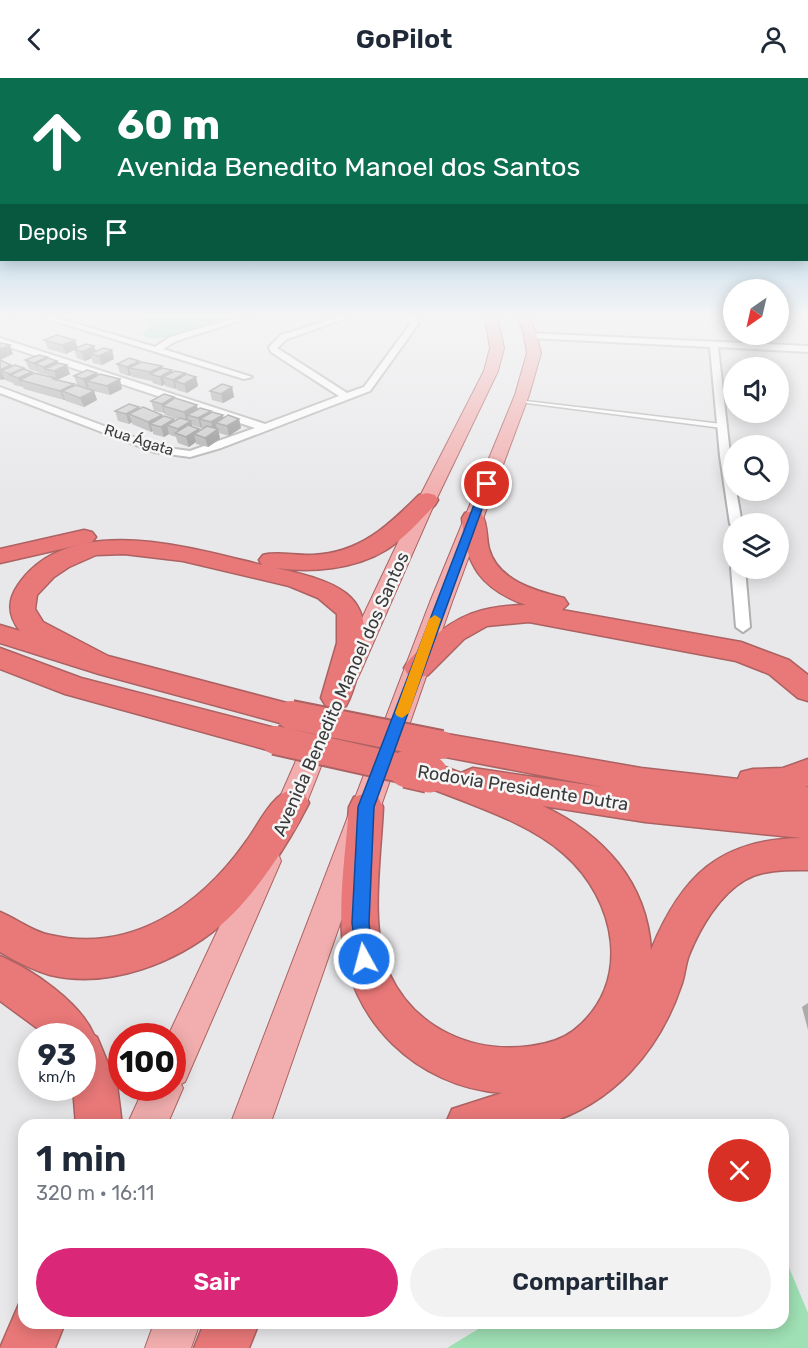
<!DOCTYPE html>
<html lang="pt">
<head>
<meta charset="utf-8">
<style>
	body { margin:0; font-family:Rubik,sans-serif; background:#f2f2f3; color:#1f2937; height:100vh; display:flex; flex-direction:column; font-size:22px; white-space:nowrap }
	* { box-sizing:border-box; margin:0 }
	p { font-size:20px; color:#747a83 }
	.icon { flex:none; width:33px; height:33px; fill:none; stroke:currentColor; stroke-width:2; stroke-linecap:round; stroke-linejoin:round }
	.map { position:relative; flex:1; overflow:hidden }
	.drawer { position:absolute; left:18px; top:1041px; width:771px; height:210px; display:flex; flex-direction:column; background:#fff; border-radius:18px; box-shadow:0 3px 15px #0003 }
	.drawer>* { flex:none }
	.top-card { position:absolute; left:0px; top:0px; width:808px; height:183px; box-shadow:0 3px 15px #0003; background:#0b6e4f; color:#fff; overflow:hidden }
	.needle { width:39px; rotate:214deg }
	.controls { position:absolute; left:723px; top:201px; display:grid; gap:12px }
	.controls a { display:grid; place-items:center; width:66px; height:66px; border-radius:50%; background:#fff; box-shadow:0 3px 15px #0003; font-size:30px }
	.speed { position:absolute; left:18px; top:945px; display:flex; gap:12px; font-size:30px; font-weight:700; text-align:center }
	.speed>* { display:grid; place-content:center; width:78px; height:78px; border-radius:50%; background:#fff; box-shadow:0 3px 15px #0003; line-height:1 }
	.speed small { font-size:15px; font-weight:400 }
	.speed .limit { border:9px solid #d22; background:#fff; color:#111 }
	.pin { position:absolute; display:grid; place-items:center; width:51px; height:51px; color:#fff; margin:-26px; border:3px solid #fff; border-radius:50%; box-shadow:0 2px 6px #0007 }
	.me { position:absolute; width:66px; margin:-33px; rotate:353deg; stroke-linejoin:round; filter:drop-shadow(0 0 4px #0008) }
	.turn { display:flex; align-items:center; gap:21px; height:126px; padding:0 18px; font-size:27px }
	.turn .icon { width:78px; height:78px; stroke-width:2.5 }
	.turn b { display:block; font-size:42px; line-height:51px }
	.then { display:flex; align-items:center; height:57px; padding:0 18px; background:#0003; gap:12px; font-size:22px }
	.round { display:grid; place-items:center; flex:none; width:63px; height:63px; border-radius:32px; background:#f2f2f3 }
	.headline { display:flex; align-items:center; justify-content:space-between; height:102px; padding:0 18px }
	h1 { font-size:36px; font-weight:600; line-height:45px }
	.primary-button { display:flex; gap:12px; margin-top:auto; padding:12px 18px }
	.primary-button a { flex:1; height:69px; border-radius:36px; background:#db2777; color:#fff; font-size:24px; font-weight:600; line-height:69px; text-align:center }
	.primary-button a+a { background:#f2f2f3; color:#1f2937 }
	header { display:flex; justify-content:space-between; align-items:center; height:78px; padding:0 18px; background:#fff; font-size:27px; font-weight:600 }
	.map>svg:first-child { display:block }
</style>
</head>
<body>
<header><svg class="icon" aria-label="back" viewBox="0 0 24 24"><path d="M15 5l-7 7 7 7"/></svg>GoPilot<svg class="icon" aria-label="person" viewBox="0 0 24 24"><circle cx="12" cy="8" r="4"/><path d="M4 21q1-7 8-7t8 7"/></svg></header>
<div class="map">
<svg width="808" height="1270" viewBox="0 0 808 1270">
	<rect width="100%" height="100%" fill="#e8e8ea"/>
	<!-- green -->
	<g fill="#9fe0b4">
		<path d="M147,239H234L240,240C213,248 168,268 142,257L150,247L139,244Z"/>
		<path d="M783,1175L808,1235V1270H447L488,1245H783Z"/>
	</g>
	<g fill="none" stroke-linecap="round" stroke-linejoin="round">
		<defs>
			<path id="service" d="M517,322L722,346L725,348L722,350L519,324H517Z"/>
			<g id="minor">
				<path d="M0,239H11L0,244Z"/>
				<path d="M42,239H54L155,269L170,259L239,239H251L176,263L163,271L252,299L244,301Z"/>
				<path d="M339,239H350L287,261L277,270L347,315L364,309L411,245L408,239H416L419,245L370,313L221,370L190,379L154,374L0,315V309L160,369L190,373L255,350L0,266V260L265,346L339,318L271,274L269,269L281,257Z"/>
				<path d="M527,255L808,268V274L718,269L734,412H736L742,446H734V449L730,446L720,378L710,269L530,260L526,257Z"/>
				<path d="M734,487V490H745L750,549L743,554L736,549L731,490Z"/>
			</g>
			<g id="primary">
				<path d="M485,239H497L504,270L498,293L436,422L360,595L357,601L348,604L339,601L336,595L418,422L484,293L490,270Z"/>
				<path d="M517,239H529L535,252L541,275L529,317L452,524L270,1047H230L430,524L515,317L527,275L523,252Z"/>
				<path d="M322,643L331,646L335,653L299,744L294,753L284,757L274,753L269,744L309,653L313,646Z"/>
				<path d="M266,769L277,773L281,783L185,1004L181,1006L183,1010L167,1047H127L144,1010H172V958H168L255,773Z"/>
				<path d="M154,1245H200L191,1270H145Z"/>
			</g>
			<g id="motorway">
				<path d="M427,415L435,417L438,422L435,427C420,442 405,460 386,472C355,491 312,495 276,490C333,503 378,514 361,583C357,598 354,614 346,628L336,631L326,628L321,620L337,565V536L318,520L289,508L183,483L124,476L96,477L69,489L54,499L37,517L35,531L43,544L108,578L302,629L306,637L302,645L291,648L99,596L0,565V547L20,553C8,538 7,523 18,507C69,432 191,470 262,487L259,482L263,477C278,473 297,478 313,477C360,475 388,448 419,417Z"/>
				<path d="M473,433L481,435C488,445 486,460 489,471C498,503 536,513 564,520L568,526L562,532L741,564L789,582L808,597V623L798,620L769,596L736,583L529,544L487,548L464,561L428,597L418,600L408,597L404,590C409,580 418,573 426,566C457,536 483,528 526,527C481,511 465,487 462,440L465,435Z"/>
				<path d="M84,452L92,454L96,459L92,464L0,485V471Z"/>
				<path d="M0,570L81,600L275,650L286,653L291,662L286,671L275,674L65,616L0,591Z"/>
				<path d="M441,655L641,690L738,701L741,694L753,691L783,690L808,681V708L805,709H808V792C788,792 764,791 745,802C719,817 700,850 689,877C685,887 685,898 681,908C659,973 613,1026 545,1046C536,1049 524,1047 514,1047C491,1047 468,1047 445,1047L452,1031L502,1015C417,1009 348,942 342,857C339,814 346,771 349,729L354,719L366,715L378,719L383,729C381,778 369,850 389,895C415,951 473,976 531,968C546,966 561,962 573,953C634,906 616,821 564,776C526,742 464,725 418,705L413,696L418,687L429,683L461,695L473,690L602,709L430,676L425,667L430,658ZM543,728L645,744L802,760C719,761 681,799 651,872C647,804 603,756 543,728Z"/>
				<path d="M292,711L304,715L309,725C288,766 256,817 221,847C176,885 109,911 50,897C33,892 15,883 0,874V834C17,841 33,854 50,857C131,876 200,828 245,765C259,747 270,718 292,711Z"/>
				<path d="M0,878C33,892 80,924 94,957L97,959L117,1007L122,1047H76L73,1010H82V958H45L37,950L0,923Z"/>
				<path d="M24,1224V1245H65L55,1270H0L19,1226Z"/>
				<path d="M204,1245H259L249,1270H194Z"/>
			</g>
		</defs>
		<!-- service casing -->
		<use href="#service" stroke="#b0b0b1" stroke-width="3"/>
		<!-- minor casing -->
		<use href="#minor" stroke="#b0b0b1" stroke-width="4"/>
		<!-- primary casing -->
		<use href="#primary" stroke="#ac6262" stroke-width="2"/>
		<!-- motorway casing -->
		<use href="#motorway" stroke="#ac6262" stroke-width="3"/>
		<!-- service -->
		<use href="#service" fill="#fff" fill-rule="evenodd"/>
		<!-- minor -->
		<use href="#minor" fill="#fff" fill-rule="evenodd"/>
		<!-- primary -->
		<use href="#primary" fill="#f2aeae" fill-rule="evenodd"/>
		<!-- motorway -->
		<use href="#motorway" fill="#e97878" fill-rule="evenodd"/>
		<defs>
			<g id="motorway-bridge-far1">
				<path d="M291,637L441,667"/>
				<path d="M275,662L414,693"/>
			</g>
			<path id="motorway-bridge" d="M407,691L429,696"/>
		</defs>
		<!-- motorway-bridge-far1 casing -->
		<use href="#motorway-bridge-far1" stroke="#ac6262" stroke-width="32" stroke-linecap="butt"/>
		<!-- motorway-bridge casing -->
		<use href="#motorway-bridge" stroke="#ac6262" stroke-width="40" stroke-linecap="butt"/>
		<!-- motorway-bridge-far1 -->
		<use href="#motorway-bridge-far1" stroke="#e97878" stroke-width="28"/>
		<!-- motorway-bridge -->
		<use href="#motorway-bridge" stroke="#e97878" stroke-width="37"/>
	</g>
	<!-- wall -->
	<g fill="#ababac" fill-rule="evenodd">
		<path d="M44,262H75L77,270L94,268L96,273L112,272L114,281L102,287L93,285L92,280L85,283L77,280L74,272L66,276L48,271Z"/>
		<path d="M48,280L57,283L58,285L70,296L57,302L74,308L77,307L74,298L97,297L122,311L110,317L94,313L97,322L84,329L66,323L65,322H64L24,311L23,309L14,307L13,305L5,302V301L1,302L0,301V282L12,288L32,294L33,296L48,299V297L39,295L38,294L29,291L25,282Z"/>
		<path d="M139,283V284L172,292V294L185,295V297L196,299L198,308L187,315L177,312L176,310L175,311L165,308V306L162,308L153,305L152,303L132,299L131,297L129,298L120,295L117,286Z"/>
		<path d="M232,309L234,319L223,325L212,322L210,313Z"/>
		<path d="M175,321L198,331L211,334L224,340L239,341L241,350L229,358L219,355L220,361L208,369L196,366V364L189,369L178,365L176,359L170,357L169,356L164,359L153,356V353L151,354L132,346V344L129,346L118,343L115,333L139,330L162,337V339L175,343L178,341L165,337V335L154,333L151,323ZM192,347L201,350L202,349V351L200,352L199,351L192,349Z"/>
		<path d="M808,925V952L802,929Z"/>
	</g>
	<!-- shaded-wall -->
	<g fill="#8b8b8c">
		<path d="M75,262L78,270L66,276L62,267Z"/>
		<path d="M10,267L13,276L0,282V271Z"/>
		<path d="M94,268L97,277L90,276L92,280L85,283L82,274Z"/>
		<path d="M112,272L114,281L102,287L99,278Z"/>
		<path d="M47,279L50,286L57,283L60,290L67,287L70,296L57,302L54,293L45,291L47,298L44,289L35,286L38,294L34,285Z"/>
		<path d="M139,283L141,292L129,290L131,297L129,298L127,289Z"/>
		<path d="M11,287L14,294L24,290L27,296L32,294L36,303L20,302L22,309L18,300L11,298L10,296L1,293L5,301L1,302L0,299V292Z"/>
		<path d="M162,288L164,296L172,292L174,301L185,295L187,304L196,299L198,308L187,315L184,306L175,303L176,310L175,311L173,302L163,299L165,306L162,308L160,299L151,296L150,294Z"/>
		<path d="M97,295L100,304L87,303L89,309L87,310L83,301Z"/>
		<path d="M120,301L122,311L110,317L107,308Z"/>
		<path d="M74,306L77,316L62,313L65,322H64L60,313Z"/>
		<path d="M232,309L234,319L223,325L221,316Z"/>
		<path d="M94,313L97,322L84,329L80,320Z"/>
		<path d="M174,319L177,329L163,328L165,335L164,336L162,326Z"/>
		<path d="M197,327L199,337H187L189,343L187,344L184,334Z"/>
		<path d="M139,329L142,338L129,336L132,344L129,346L126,336Z"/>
		<path d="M211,333L213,342L200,341L202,349L201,350L198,340Z"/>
		<path d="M162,337L164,346H150L153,353L151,354L148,344Z"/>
		<path d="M223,337L225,346L216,345L217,352L213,354L211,344Z"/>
		<path d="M174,341L177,350L167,347L169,356L164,359L161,349Z"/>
		<path d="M239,341L241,350L229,358L227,348Z"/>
		<path d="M191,343L193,352L179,357L178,351Z"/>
		<path d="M199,351L201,358L194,356L196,364L189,369L186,359Z"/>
		<path d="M218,351L220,361L208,369L205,360Z"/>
	</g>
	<!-- building -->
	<g fill="#c7c7c8" stroke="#8b8b8c" stroke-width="1.5">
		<path d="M57,257L75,262L62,267L44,262Z"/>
		<path d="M0,265H1L10,267L0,271Z"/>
		<path d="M86,266L94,268L82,274L74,271Z"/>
		<path d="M103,270L112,272L99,278L90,276Z"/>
		<path d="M39,277L47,279L34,285L25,282Z"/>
		<path d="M48,280L57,283L44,289L35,286Z"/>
		<path d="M129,280L139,283L127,289L117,286Z"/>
		<path d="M0,282L11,287L0,292Z"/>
		<path d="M141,284L162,288L150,294L129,290Z"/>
		<path d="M58,285L67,287L54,293L45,291Z"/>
		<path d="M15,287L24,290L10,296L1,293Z"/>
		<path d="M162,290L172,292L160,299L150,296Z"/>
		<path d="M24,291L32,294L18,300L10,297Z"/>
		<path d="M87,292L97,295L83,301L74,298Z"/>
		<path d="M175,293L185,295L173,302L163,299Z"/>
		<path d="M34,295L55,300L53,301L74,306L60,313L20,302Z"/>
		<path d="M100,296L120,301L107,308L87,303Z"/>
		<path d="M186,296L196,299L184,306L175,303Z"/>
		<path d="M222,306L232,309L221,316L210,313Z"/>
		<path d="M76,307L94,313L80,320L62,313Z"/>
		<path d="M164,316L174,319L162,326L151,323Z"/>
		<path d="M175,320L197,327L184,334L163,328Z"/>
		<path d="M129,326L139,329L126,336L115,333Z"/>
		<path d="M143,329L162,337L148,344L129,336Z"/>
		<path d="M200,330L211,333L198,340L187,337Z"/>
		<path d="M212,334L223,337L211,344L200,341Z"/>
		<path d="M228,337L239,341L227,348L216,345Z"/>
		<path d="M164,338L174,341L161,349L150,346Z"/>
		<path d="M180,340L191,343L178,351L167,347Z"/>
		<path d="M188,347L199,351L186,359L175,355Z"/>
		<path d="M207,348L218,351L205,360L194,356Z"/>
	</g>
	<!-- sky -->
	<linearGradient id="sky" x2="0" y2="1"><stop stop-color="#61add6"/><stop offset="0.57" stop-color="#f5f5f6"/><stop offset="1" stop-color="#f5f5f6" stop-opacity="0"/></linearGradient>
	<rect width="808" height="417" fill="url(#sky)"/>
	<!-- route -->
	<path fill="#1a73e8" stroke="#114b97" stroke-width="1.5" d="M487,403L491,406L374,729L369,845L373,881L371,887L364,890L358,887L352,845L358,729L482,406Z"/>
	<!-- slow -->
	<path fill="#f59e0b" d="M435,537L441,541L409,635L402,640L397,638L395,635L429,541Z"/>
	<g text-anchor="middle" stroke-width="5" stroke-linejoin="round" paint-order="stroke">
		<!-- far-street labels -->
		<g font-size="15" fill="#3a3a3a" stroke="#f6f6f7">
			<text transform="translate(139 362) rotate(18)" y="5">Rua Ágata</text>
		</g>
		<!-- street labels -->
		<g font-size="18" fill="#3a3a3a" stroke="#f6f6f7">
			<text transform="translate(341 616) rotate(-66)" y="6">Avenida Benedito Manoel dos Santos</text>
			<text transform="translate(523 710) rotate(9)" y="6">Rodovia Presidente Dutra</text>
		</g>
	</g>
</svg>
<div class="controls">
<a><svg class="needle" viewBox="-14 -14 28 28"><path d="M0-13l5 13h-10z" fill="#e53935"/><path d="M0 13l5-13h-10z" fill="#747a83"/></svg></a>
<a><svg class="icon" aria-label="sound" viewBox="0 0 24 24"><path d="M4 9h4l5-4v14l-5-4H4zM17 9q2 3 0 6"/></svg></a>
<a><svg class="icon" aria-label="search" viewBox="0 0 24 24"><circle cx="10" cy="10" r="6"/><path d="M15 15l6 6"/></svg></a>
<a><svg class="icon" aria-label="layers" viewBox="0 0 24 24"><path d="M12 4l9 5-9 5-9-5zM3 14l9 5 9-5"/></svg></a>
</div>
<div class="speed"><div>93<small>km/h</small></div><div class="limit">100</div></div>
<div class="pin" style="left:487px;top:406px;background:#d93025"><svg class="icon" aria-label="arrive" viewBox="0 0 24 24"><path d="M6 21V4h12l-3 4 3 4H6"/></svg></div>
<svg class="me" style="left:364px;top:881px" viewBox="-20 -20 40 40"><circle r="17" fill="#1a73e8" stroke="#fff" stroke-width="3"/><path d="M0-11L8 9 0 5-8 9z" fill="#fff"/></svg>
<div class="top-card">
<div class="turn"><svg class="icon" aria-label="ahead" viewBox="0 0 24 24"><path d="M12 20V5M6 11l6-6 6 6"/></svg><div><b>60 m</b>Avenida Benedito Manoel dos Santos</div></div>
<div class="then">Depois<svg class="icon" aria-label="arrive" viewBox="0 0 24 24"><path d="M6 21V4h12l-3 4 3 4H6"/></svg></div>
</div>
<section class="drawer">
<div class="headline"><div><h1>1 min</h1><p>320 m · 16:11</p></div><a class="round" style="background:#d93025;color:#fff"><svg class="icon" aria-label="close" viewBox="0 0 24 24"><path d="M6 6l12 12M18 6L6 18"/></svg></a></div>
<div class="primary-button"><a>Sair</a><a>Compartilhar</a></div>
</section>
</div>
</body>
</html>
